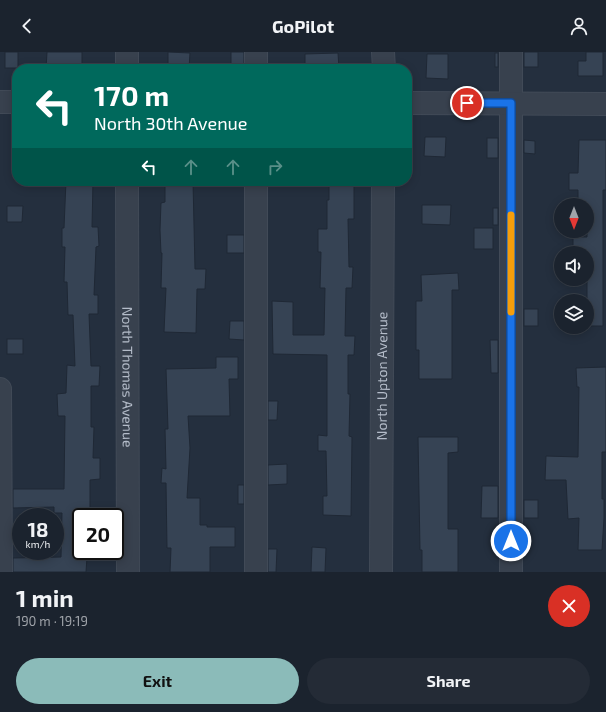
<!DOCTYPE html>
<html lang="en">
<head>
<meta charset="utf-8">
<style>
	body { margin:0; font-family:"Exo 2",sans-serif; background:#242b36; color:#f1f3f6; height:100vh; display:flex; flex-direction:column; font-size:15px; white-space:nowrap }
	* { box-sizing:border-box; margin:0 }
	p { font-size:13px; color:#a0a4aa }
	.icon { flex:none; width:22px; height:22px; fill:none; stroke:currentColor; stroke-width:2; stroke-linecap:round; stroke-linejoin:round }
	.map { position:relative; height:520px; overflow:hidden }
	.side { display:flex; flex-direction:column; background:#1b232e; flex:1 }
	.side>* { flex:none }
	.top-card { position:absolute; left:12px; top:12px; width:400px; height:122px; border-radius:16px; box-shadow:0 2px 10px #0003,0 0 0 1px #39404a; background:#00695c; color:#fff; overflow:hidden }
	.needle { width:26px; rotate:180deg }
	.controls { position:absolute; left:554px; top:146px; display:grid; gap:8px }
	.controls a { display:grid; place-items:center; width:40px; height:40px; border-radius:50%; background:#1b232e; box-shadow:0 2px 10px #0003,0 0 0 1px #39404a; font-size:20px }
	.speed { position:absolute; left:12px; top:456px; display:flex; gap:8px; font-size:20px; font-weight:700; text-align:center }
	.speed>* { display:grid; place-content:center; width:52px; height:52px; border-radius:50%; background:#1b232e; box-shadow:0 2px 10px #0003,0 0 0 1px #39404a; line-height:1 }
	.speed small { font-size:10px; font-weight:400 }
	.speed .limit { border:2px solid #111; border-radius:6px; background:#fff; color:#111 }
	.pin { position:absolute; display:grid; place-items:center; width:34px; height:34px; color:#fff; margin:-17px; border:2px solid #fff; border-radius:50%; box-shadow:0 1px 4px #0007 }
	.me { position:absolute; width:44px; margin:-22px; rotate:0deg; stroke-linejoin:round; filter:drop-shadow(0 0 3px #0008) }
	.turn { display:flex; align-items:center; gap:14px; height:84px; padding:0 16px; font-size:18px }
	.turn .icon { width:52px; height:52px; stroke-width:2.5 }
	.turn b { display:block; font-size:28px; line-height:34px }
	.lanes { display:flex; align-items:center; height:38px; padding:0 16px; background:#0003; justify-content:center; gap:20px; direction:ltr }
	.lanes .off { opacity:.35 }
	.round { display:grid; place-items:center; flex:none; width:42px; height:42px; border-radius:21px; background:#242b36 }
	.summary { display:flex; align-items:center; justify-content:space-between; height:68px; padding:0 16px }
	h1 { font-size:24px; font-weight:700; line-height:30px }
	.cta { display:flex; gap:8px; margin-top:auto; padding:8px 16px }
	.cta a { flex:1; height:46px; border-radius:24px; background:#8bbbb9; color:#111; font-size:16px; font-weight:700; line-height:46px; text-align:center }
	.cta a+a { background:#242b36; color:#f1f3f6 }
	header { display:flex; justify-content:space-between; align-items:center; height:52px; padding:0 16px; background:#1b232e; font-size:18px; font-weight:700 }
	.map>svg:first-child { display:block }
</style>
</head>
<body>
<header><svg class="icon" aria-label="back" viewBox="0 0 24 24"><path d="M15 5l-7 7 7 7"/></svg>GoPilot<svg class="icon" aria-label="person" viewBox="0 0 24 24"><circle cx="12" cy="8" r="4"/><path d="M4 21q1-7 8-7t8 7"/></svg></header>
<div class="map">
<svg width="606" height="520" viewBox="0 0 606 520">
	<rect width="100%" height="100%" fill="#242f3e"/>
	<!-- building -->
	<g fill="#364354" stroke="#1f2835">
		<rect x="5" y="0" width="13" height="16"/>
		<path d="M47,0H82V17H46Z"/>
		<path d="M168,0L190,1L189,17H168Z"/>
		<rect x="231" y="0" width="13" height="15"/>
		<rect x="524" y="0" width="14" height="15"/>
		<path d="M586,0H603V24H578V9H586Z"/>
		<path d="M338,1L339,17H305V2Z"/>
		<rect x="495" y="1" width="3" height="14"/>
		<path d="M427,2H448V27L426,26Z"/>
		<path d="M425,85H446L445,105L424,104Z"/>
		<rect x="487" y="86" width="11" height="20"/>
		<path d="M524,88L535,89V102L524,101Z"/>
		<path d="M579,88H606V138H603V274H587V201H573V185H587V153H578V138H569V121H578Z"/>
		<path d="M66,129H93L92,175H98L99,194L96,195L94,243H98V262H89L91,314H100L99,334H91V375H94L93,406H100V427L90,428V461H80V505H87L86,520H13V506L61,505L62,461H54V455L13,456V437H64L65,364H58L57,342L66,341L67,313L75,314L73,263H68L67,230H64L65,195H62V176H64Z"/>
		<path d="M165,129H193L195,217H206L205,237H197L196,281L164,280L166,236H161L162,201H161L160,178L161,151L165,150Z"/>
		<path d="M329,129H354V167H348L349,215H353L352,236H346L345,284H355L354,303H348V342H350L349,384L352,385L351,464L323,463V444H327L326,399H318V383L327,384V303L273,302L272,249L293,250V283H324L325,236H320L321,200H318V177H327V148H329Z"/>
		<path d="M422,153H451L450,173L422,172Z"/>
		<path d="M7,154H23L22,170H7Z"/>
		<rect x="493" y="156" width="5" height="17"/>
		<rect x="474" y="176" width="19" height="21"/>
		<rect x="227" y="183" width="17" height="18"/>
		<path d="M458,221L459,238H452V327H419V298H416V249H422L421,223Z"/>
		<rect x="524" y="257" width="14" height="17"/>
		<path d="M230,269H244V288L229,287Z"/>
		<rect x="7" y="287" width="16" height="15"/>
		<path d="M490,288H498V321H491Z"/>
		<path d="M216,305H238V327H229L230,364H188L190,396L187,446H200V473H207V475H235V495H210V520H170L171,496H167L166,431H161L162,416L166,417L165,377H168L166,317L216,316Z"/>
		<path d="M606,315V400H602V447H604V466L602,498H578L579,466L568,467L566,428H545L546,404L578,405L579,335H577L576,316Z"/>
		<path d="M268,349H278L277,368H268Z"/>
		<path d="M418,385H458V400L448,401V477H458V520H422V498H420Z"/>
		<path d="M287,412V432L268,433V413Z"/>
		<rect x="238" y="433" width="6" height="19"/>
		<path d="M482,434H498V466H481Z"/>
		<rect x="524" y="448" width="14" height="18"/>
		<path d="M312,495L326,496L325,520H311Z"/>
		<path d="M268,497H277L276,520H268Z"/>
	</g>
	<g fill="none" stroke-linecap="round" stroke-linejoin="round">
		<defs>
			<g id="minor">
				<path d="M127,0V17"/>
				<path d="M256,0V17"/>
				<path d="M383,0L384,17"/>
				<path d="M511,0V520"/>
				<path d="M0,50H17"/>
				<path d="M407,51L606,52"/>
				<path id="s1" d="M127,129L128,520"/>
				<path d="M0,337L1,520"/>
				<path d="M256,520V129"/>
				<path id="s2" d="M381,520L383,129"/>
			</g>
		</defs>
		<!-- minor casing -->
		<use href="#minor" stroke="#414a57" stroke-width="24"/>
		<!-- minor -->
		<use href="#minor" stroke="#38414e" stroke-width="22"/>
	</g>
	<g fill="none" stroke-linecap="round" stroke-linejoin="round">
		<defs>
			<path id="route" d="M467,51H511V489"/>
		</defs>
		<!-- route casing -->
		<use href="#route" stroke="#114b97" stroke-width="10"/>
		<!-- route -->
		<use href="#route" stroke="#1a73e8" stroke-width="7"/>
		<!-- slow -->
		<path stroke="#f59e0b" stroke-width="7" d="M511,163V260"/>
	</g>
	<g text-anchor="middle" stroke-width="4" stroke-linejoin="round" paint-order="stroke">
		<!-- street labels -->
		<g font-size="14" fill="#b4bcc9" stroke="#1d2633">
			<text dy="5" stroke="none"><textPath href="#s1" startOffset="196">North Thomas Avenue</textPath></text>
			<text dy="5" stroke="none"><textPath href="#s2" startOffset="196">North Upton Avenue</textPath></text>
		</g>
	</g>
</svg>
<div class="controls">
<a><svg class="needle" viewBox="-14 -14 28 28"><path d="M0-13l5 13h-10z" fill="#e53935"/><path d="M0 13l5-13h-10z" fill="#a0a4aa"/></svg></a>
<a><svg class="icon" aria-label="sound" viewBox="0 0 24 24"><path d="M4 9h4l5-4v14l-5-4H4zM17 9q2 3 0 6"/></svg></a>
<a><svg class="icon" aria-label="layers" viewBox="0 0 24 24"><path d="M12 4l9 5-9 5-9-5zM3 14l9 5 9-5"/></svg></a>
</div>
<div class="speed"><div>18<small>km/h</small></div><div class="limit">20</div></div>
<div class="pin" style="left:467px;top:51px;background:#d93025"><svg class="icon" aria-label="arrive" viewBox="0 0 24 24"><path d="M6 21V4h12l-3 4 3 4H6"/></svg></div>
<svg class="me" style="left:511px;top:489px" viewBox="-20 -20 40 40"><circle r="17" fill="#1a73e8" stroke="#fff" stroke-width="3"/><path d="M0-11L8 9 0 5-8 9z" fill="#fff"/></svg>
<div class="top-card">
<div class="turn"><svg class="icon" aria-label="left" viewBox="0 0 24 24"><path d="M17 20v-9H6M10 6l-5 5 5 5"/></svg><div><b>170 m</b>North 30th Avenue</div></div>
<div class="lanes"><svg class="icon" aria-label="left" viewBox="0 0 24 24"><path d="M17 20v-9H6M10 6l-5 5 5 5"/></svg><svg class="icon off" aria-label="ahead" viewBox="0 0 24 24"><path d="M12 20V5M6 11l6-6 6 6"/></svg><svg class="icon off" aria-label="ahead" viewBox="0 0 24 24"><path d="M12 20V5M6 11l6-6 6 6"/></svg><svg class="icon off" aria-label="right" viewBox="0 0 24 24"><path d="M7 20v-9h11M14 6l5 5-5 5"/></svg></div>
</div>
</div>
<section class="side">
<div class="summary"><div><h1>1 min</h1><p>190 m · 19:19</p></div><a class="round" style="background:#d93025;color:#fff"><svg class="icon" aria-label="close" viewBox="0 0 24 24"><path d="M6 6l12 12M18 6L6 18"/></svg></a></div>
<div class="cta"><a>Exit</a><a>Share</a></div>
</section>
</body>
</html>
